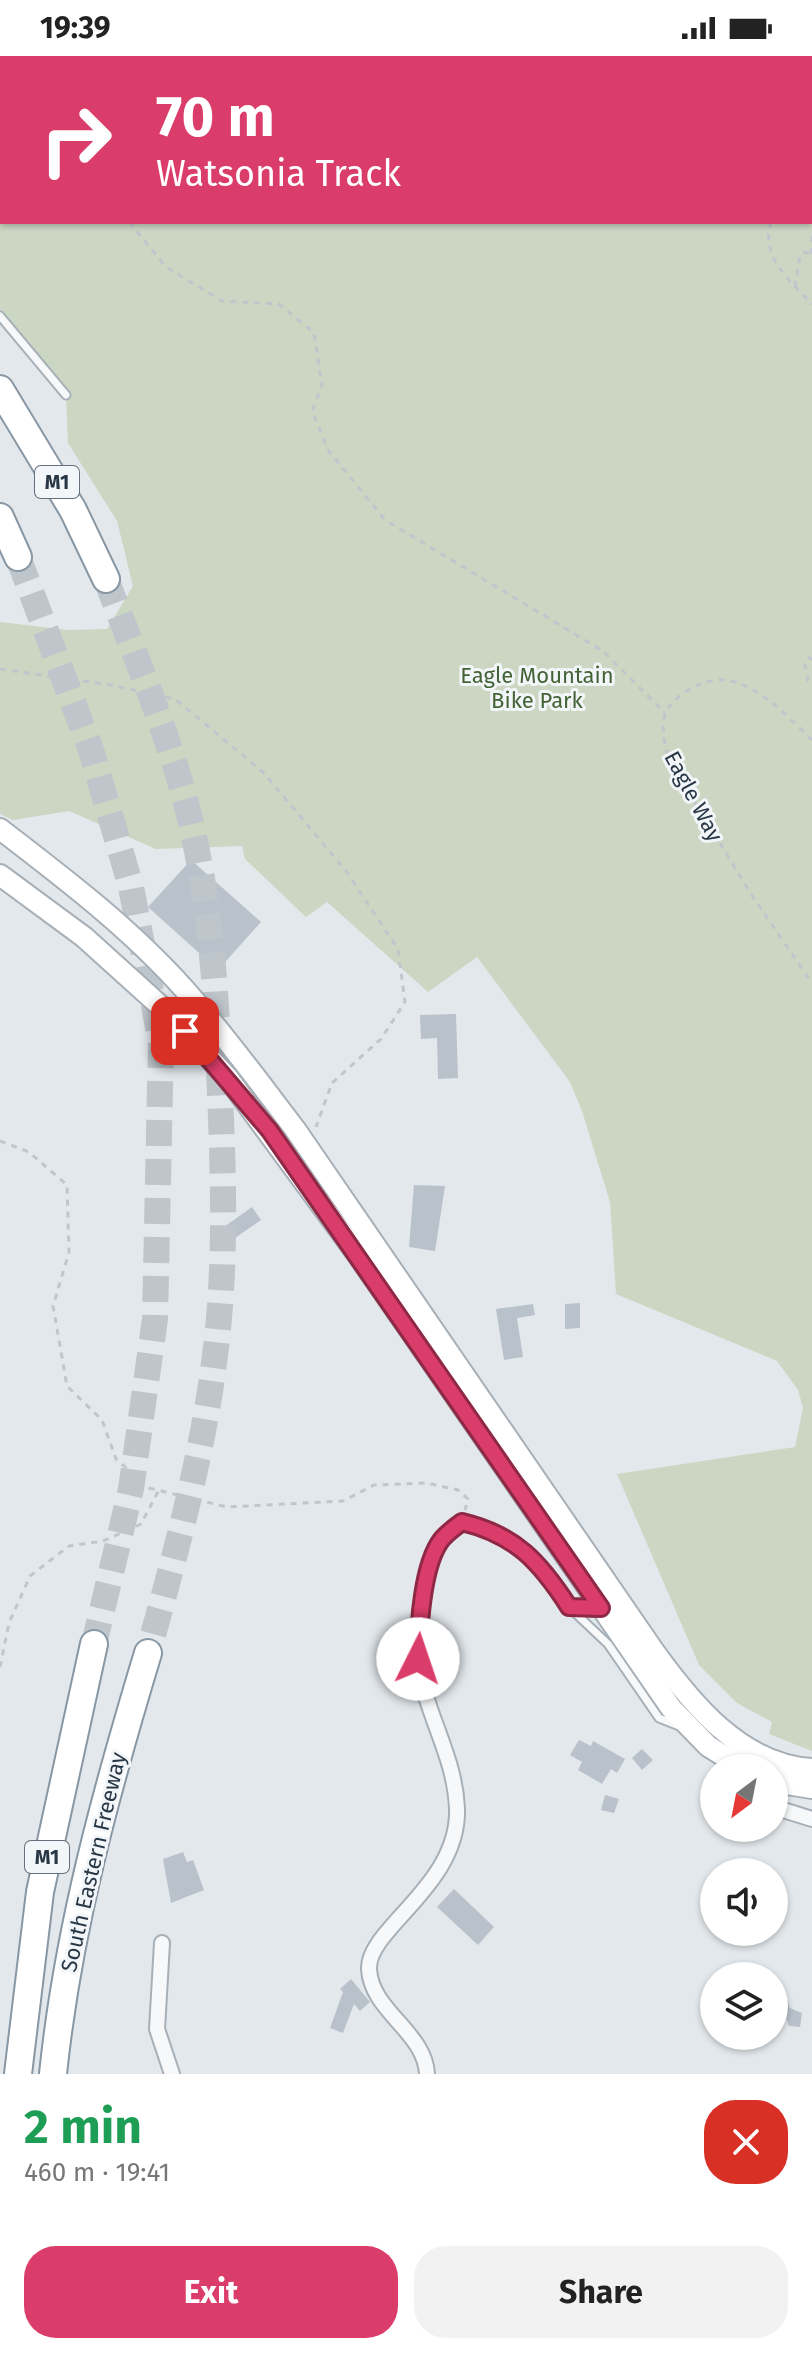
<!DOCTYPE html>
<html lang="en">
<head>
<meta charset="utf-8">
<style>
	body { margin:0; font-family:"Fira Sans",sans-serif; background:#f2f2f2; color:#222; height:100vh; display:flex; flex-direction:column; font-size:30px; white-space:nowrap }
	* { box-sizing:border-box; margin:0 }
	p { font-size:26px; color:#767676 }
	.icon { flex:none; width:44px; height:44px; fill:none; stroke:currentColor; stroke-width:2; stroke-linecap:round; stroke-linejoin:round }
	.map { position:relative; height:2018px; overflow:hidden }
	.details { display:flex; flex-direction:column; background:#fff; flex:1 }
	.details>* { flex:none }
	.guide { position:absolute; left:0px; top:0px; width:812px; height:168px; box-shadow:0 2px 6px #0004; background:#db3d6a; color:#fff; overflow:hidden }
	.needle { width:52px; rotate:212deg }
	.buttons { position:absolute; left:700px; top:1698px; display:grid; gap:16px }
	.buttons a { display:grid; place-items:center; width:88px; height:88px; border-radius:50%; background:#fff; box-shadow:0 2px 6px #0004; font-size:40px }
	.pin { position:absolute; display:grid; place-items:center; width:68px; height:68px; color:#fff; margin:-34px; border-radius:16px; box-shadow:0 4px 12px #0006 }
	.me { position:absolute; width:88px; margin:-44px; rotate:4deg; stroke-linejoin:round; filter:drop-shadow(0 0 6px #0008) }
	.turn { display:flex; align-items:center; gap:28px; height:168px; padding:0 24px; font-size:36px }
	.turn .icon { width:104px; height:104px; stroke-width:2.5 }
	.turn b { display:block; font-size:56px; line-height:68px }
	.round { display:grid; place-items:center; flex:none; width:84px; height:84px; border-radius:32px; background:#f2f2f2 }
	.summary { display:flex; align-items:center; justify-content:space-between; height:136px; padding:0 24px }
	h1 { font-size:48px; font-weight:700; line-height:60px; color:#1e9e55 }
	.primary-button { display:flex; gap:16px; margin-top:auto; padding:16px 24px }
	.primary-button a { flex:1; height:92px; border-radius:32px; background:#db3d6a; color:#fff; font-size:32px; font-weight:700; line-height:92px; text-align:center }
	.primary-button a+a { background:#f2f2f2; color:#222 }
	.status { display:flex; justify-content:space-between; align-items:center; height:56px; padding:0 40px; background:#fff; direction:ltr }
	.status svg { height:22px; fill:currentColor }
	.map>svg:first-child { display:block }
</style>
</head>
<body>
<div class="status"><b>19:39</b><svg viewBox="0 0 49 12"><path d="M0 12V9h3v3zM5 12V6h3v6zM10 12V3h3v9zM15 12V0h3v12zM26 1h20v11H26zM47 4h2v5h-2z"/></svg></div>
<div class="map">
<svg width="812" height="2018" viewBox="0 0 812 2018">
	<rect width="100%" height="100%" fill="#e3e8ec"/>
	<!-- green -->
	<path fill="#cbd7c3" fill-rule="evenodd" d="M0,0H812V1695L769,1678L772,1666L737,1647L699,1609L617,1418L795,1391L803,1352L798,1334L777,1305L616,1238L610,1146L582,1055L570,1026L477,901L428,936L327,846L306,861L245,803L242,790L156,793L69,755L13,764L0,758V566L68,574L107,573L133,530L117,465L68,387L66,339L0,260ZM2,2H810V166H2Z"/>
	<!-- building -->
	<g fill="#b9c1cb">
		<path d="M191,804L261,866L218,914L148,851Z"/>
		<path d="M456,958L458,1022L438,1023L437,982L421,983L420,959Z"/>
		<path d="M414,1129L445,1130L435,1195L409,1191Z"/>
		<path d="M252,1151L261,1164L226,1188L217,1176Z"/>
		<path d="M580,1247V1272L565,1273V1248Z"/>
		<path d="M533,1248L535,1259L517,1262L523,1301L504,1304L496,1253Z"/>
		<path d="M579,1684L591,1690L593,1685L625,1703L617,1717L611,1713L602,1728L578,1714L582,1706L570,1699Z"/>
		<path d="M642,1693L653,1704L642,1714L632,1702Z"/>
		<path d="M605,1739L619,1743L614,1757L601,1754Z"/>
		<path d="M183,1796L187,1806L193,1804L204,1834L171,1847L163,1803Z"/>
		<path d="M454,1833L494,1871L478,1889L437,1851Z"/>
		<path d="M351,1923L370,1946L360,1955L354,1948L343,1977L330,1972L343,1936L340,1933Z"/>
		<path d="M778,1940L786,1941L790,1952L802,1957L800,1971L789,1970L785,1958L774,1953V1942Z"/>
	</g>
	<g fill="none" stroke-linecap="round" stroke-linejoin="round">
		<!-- motorway-tunnel -->
		<g stroke="#bec5cb" stroke-width="26" stroke-dasharray="26 13" stroke-linecap="butt">
			<path d="M18,501L91,694L131,831L161,987L155,1263L131,1433L94,1588"/>
			<path d="M106,523C134,598 167,673 187,751C209,837 216,925 219,1014C223,1106 227,1199 216,1291C204,1395 176,1496 148,1597"/>
		</g>
		<defs>
			<g id="service">
				<path d="M0,260L66,339"/>
				<path d="M571,1553L608,1588L659,1662L679,1670"/>
			</g>
			<g id="minor">
				<path d="M774,1746L780,1753L812,1763"/>
				<path d="M162,1887L157,1973L172,2018"/>
				<path d="M427,2018C425,1976 371,1955 369,1913C367,1873 460,1829 457,1752C455,1707 434,1672 423,1630C413,1593 420,1520 440,1486C445,1478 454,1472 462,1466C516,1479 540,1506 569,1551L593,1553L607,1548"/>
			</g>
			<g id="secondary">
				<path d="M0,773C64,822 131,873 185,934C224,978 259,1026 295,1073L653,1594C691,1647 741,1709 812,1713"/>
				<path d="M0,819L84,881L167,956L228,1022L358,1199L671,1652L708,1690L743,1712"/>
				<path d="M774,1726L812,1732"/>
			</g>
			<g id="motorway">
				<path d="M0,333L73,454L106,523"/>
				<path d="M0,461L18,501"/>
				<path d="M18,2018L40,1836L94,1588"/>
				<path d="M53,2018C68,1873 106,1736 148,1597"/>
			</g>
		</defs>
		<!-- service casing -->
		<use href="#service" stroke="#a7afb7" stroke-width="11"/>
		<!-- minor casing -->
		<use href="#minor" stroke="#a7afb7" stroke-width="18"/>
		<!-- secondary casing -->
		<use href="#secondary" stroke="#a7afb7" stroke-width="24"/>
		<!-- motorway casing -->
		<use href="#motorway" stroke="#8897a4" stroke-width="30"/>
		<!-- path -->
		<g stroke="#c0c6cb" stroke-width="3" stroke-dasharray="6 6" stroke-linecap="butt">
			<path d="M810,73L812,67"/>
			<path d="M810,76L812,77"/>
			<path d="M0,86L2,91"/>
			<path d="M129,166L166,211L222,245L279,248L314,277L322,329L312,355L328,394L385,464L603,595L665,657"/>
			<path d="M771,166C760,201 790,225 812,248"/>
			<path d="M811,198L812,178"/>
			<path d="M795,231L800,200L805,196L811,198"/>
			<path d="M812,604L809,601L805,608L808,625L812,627"/>
			<path d="M0,613L111,629L175,643L263,716L346,815L398,893L405,946L381,983L332,1027L316,1071"/>
			<path d="M812,684C789,662 760,629 726,624C706,621 671,639 665,659C661,673 665,688 668,702L751,838L812,927"/>
			<path d="M0,1085L29,1096L67,1129L69,1196L53,1250L67,1330L102,1364L116,1403L149,1432L227,1451L343,1445L374,1429L427,1427L458,1434L468,1443L465,1454"/>
			<path d="M0,1611L9,1567L30,1520L69,1490L103,1485L141,1468L159,1434"/>
		</g>
		<!-- service -->
		<use href="#service" stroke="#f6f8fa" stroke-width="7"/>
		<!-- minor -->
		<use href="#minor" stroke="#f6f8fa" stroke-width="14"/>
		<!-- secondary -->
		<use href="#secondary" stroke="#fff" stroke-width="20"/>
		<!-- motorway -->
		<use href="#motorway" stroke="#fff" stroke-width="26"/>
	</g>
	<g fill="none" stroke-linecap="round" stroke-linejoin="round">
		<defs>
			<path id="route" d="M185,975L270,1075L601,1552L569,1551C540,1506 516,1479 462,1466C455,1471 448,1476 442,1483C422,1508 419,1571 418,1603"/>
		</defs>
		<!-- route casing -->
		<use href="#route" stroke="#8e2845" stroke-width="20"/>
		<!-- route -->
		<use href="#route" stroke="#db3d6a" stroke-width="14"/>
	</g>
	<g text-anchor="middle" stroke-width="6" stroke-linejoin="round" paint-order="stroke">
		<!-- shield labels -->
		<g fill="#f3f6f9" stroke="#65707c" stroke-width="2">
			<rect x="35" y="410" width="44" height="32" rx="6"/>
			<rect x="25" y="1785" width="44" height="32" rx="6"/>
		</g>
		<g font-size="20" font-weight="bold" fill="#283746">
			<text x="57" y="433">M1</text>
			<text x="47" y="1808">M1</text>
		</g>
		<!-- park labels -->
		<g font-size="22" fill="#436334" stroke="#f3f6f9">
			<text x="537" y="627">Eagle Mountain<tspan x="537" dy="25">Bike Park</tspan></text>
		</g>
		<!-- street labels -->
		<g font-size="22" fill="#283746" stroke="#f3f6f9">
			<text transform="translate(694 740) rotate(62)" y="8">Eagle Way</text>
			<text transform="translate(93 1806) rotate(-77)" y="8">South Eastern Freeway</text>
		</g>
	</g>
</svg>
<div class="buttons">
<a><svg class="needle" viewBox="-14 -14 28 28"><path d="M0-13l5 13h-10z" fill="#e53935"/><path d="M0 13l5-13h-10z" fill="#767676"/></svg></a>
<a><svg class="icon" aria-label="sound" viewBox="0 0 24 24"><path d="M4 9h4l5-4v14l-5-4H4zM17 9q2 3 0 6"/></svg></a>
<a><svg class="icon" aria-label="layers" viewBox="0 0 24 24"><path d="M12 4l9 5-9 5-9-5zM3 14l9 5 9-5"/></svg></a>
</div>
<div class="pin" style="left:185px;top:975px;background:#d93025"><svg class="icon" aria-label="arrive" viewBox="0 0 24 24"><path d="M6 21V4h12l-3 4 3 4H6"/></svg></div>
<svg class="me" style="left:418px;top:1603px" viewBox="-20 -20 40 40"><circle r="19" fill="#fff"/><path d="M0-13L10 11 0 6-10 11z" fill="#db3d6a"/></svg>
<div class="guide">
<div class="turn"><svg class="icon" aria-label="right" viewBox="0 0 24 24"><path d="M7 20v-9h11M14 6l5 5-5 5"/></svg><div><b>70 m</b>Watsonia Track</div></div>
</div>
</div>
<section class="details">
<div class="summary"><div><h1>2 min</h1><p>460 m · 19:41</p></div><a class="round" style="background:#d93025;color:#fff"><svg class="icon" aria-label="close" viewBox="0 0 24 24"><path d="M6 6l12 12M18 6L6 18"/></svg></a></div>
<div class="primary-button"><a>Exit</a><a>Share</a></div>
</section>
</body>
</html>
